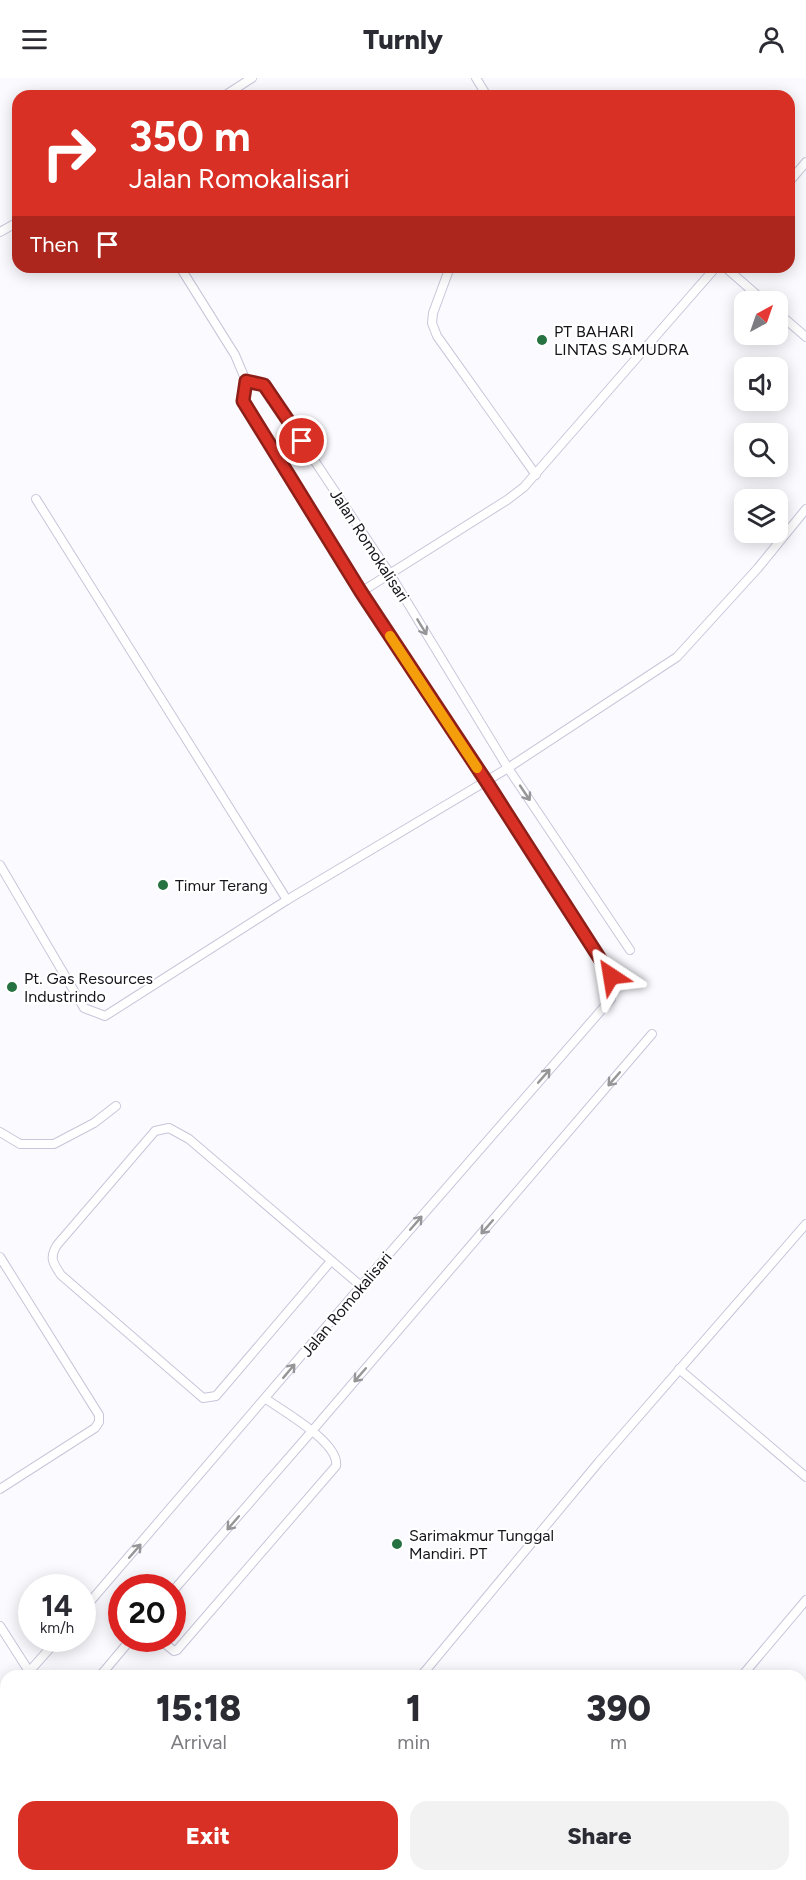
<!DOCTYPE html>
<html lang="en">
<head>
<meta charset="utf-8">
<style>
	body { margin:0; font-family:Figtree,sans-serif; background:#f2f2f3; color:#2b2b33; height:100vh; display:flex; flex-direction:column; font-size:22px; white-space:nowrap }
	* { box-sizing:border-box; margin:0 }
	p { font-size:20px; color:#7c7c81 }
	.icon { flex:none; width:33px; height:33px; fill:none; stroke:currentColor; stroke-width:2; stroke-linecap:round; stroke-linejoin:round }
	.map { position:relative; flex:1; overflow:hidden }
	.sheet { position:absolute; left:0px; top:1592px; width:807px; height:212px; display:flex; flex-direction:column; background:#fff; border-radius:18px 18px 0 0; box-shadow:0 3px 15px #0003 }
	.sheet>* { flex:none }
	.hud { position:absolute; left:12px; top:12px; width:783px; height:183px; border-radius:18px; box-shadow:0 3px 15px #0003; background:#d93025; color:#fff; overflow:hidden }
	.needle { width:39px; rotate:40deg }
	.fabs { position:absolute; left:734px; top:213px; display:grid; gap:12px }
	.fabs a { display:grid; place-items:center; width:54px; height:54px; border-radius:12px; background:#fff; box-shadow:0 3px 15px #0003; font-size:30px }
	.speed { position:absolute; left:18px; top:1496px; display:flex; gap:12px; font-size:30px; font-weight:700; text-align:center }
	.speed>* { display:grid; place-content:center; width:78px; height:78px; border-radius:50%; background:#fff; box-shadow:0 3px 15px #0003; line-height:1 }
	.speed small { font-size:15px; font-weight:400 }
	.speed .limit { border:9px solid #d22; background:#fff; color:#111 }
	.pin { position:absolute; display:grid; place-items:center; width:51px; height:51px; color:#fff; margin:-26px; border:3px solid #fff; border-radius:50%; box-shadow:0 2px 6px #0007 }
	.me { position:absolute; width:66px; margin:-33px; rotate:327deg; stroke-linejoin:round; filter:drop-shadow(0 0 4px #0008) }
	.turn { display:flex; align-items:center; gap:21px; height:126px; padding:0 18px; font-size:27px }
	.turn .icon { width:78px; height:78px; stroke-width:2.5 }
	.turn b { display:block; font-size:42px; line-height:51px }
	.then { display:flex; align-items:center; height:57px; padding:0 18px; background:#0003; gap:12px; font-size:22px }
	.eta { display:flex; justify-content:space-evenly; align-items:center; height:102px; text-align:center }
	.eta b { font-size:36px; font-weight:800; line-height:42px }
	.action { display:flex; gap:12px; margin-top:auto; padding:12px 18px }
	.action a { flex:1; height:69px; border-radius:18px; background:#d93025; color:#fff; font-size:24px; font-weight:800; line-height:69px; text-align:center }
	.action a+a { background:#f2f2f3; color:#2b2b33 }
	header { display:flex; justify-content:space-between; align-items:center; height:78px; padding:0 18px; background:#fff; font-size:27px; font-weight:800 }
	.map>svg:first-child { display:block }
</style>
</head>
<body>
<header><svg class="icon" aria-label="menu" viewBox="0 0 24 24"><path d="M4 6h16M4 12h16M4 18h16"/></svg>Turnly<svg class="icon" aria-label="person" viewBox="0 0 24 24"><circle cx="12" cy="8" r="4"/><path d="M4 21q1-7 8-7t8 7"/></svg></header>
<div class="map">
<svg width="806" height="1802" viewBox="0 0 806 1802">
	<rect width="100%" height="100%" fill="#fbfaff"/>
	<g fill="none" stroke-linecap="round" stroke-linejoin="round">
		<defs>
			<g id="service">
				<path d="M476,0L487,18"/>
				<path d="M224,18L252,0"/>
				<path d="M789,104L806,84"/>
				<path d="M0,154L18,144"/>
				<path d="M180,189L235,277L246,303"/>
				<path d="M450,189L433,235L432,245L437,258L536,397"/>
				<path d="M725,189L765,224"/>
				<path d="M777,234L806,259"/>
				<path d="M246,303L243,323L361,514L486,703L611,898"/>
				<path d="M246,303L264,307L390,496L508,690L630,872"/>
				<path d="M36,421L287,822"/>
				<path d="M361,514L507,422L524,409L716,189"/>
				<path d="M0,787L84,930L105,938L287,822L508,690L677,579L758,490L806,431"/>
				<path d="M0,1054L20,1066H54L94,1045L116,1028"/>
				<path d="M0,1179L99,1337V1344L95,1350L0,1411"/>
				<path d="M331,1183L216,1318L203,1320L61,1197C53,1185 49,1180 57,1167L155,1053L169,1050L189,1061L361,1208"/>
				<path d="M679,1291L806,1399"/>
				<path d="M172,1514L312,1353L652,956"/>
				<path d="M82,1533L361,1208L611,921"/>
				<path d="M0,1548L32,1598"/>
				<path d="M158,1560L174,1573L177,1572L336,1388C340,1365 283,1333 266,1321"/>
				<path d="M27,1596L59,1560"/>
				<path d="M100,1598L132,1560"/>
				<path d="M421,1598L598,1385L806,1146"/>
				<path d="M742,1598L806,1522"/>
				<path d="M0,1627L6,1620"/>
				<path d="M801,1674L806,1678"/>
				<path d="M0,1712L6,1705"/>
				<path d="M0,1727L6,1733"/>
				<path d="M190,1797L196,1802"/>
				<path d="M227,1797L233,1802"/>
				<path d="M241,1802L245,1797"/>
				<path d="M563,1802L567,1797"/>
			</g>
		</defs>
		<!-- service casing -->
		<use href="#service" stroke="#c9c5da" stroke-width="10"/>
		<!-- service -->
		<use href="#service" stroke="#fff" stroke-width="8"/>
	</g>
	<!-- one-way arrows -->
	<defs><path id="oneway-shaft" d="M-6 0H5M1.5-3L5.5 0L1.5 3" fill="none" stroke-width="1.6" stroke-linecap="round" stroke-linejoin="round" transform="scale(1.5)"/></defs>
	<g stroke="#969699">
		<use href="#oneway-shaft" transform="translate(422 549) rotate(59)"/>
		<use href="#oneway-shaft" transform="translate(525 715) rotate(56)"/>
		<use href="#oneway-shaft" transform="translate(544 998) rotate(-49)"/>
		<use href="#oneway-shaft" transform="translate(614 1001) rotate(131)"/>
		<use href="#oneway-shaft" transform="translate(416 1145) rotate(-49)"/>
		<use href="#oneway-shaft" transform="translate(487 1149) rotate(131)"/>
		<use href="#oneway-shaft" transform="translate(289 1293) rotate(-50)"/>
		<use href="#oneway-shaft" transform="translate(360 1297) rotate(131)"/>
		<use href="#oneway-shaft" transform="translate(233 1445) rotate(131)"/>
		<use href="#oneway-shaft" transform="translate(135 1473) rotate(-49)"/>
	</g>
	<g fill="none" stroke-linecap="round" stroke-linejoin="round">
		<defs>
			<path id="route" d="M302,363L264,307L246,303L243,323L361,514L486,703L611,898"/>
		</defs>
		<!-- route casing -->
		<use href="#route" stroke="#8d1f18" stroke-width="15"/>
		<!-- route -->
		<use href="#route" stroke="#d93025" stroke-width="10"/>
		<!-- slow -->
		<path stroke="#f59e0b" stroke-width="10" d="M390,558L477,690"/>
	</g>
	<!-- markers -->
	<g fill="#277241" stroke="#fff" stroke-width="2">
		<circle cx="542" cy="262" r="6"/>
		<circle cx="163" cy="807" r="6"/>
		<circle cx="12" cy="909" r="6"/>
		<circle cx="397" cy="1466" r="6"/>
	</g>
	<g text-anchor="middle" stroke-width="4.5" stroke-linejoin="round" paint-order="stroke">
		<!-- poi labels -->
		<g font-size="16" fill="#16151c" stroke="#fff" text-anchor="start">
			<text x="554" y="259">PT BAHARI<tspan x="554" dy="18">LINTAS SAMUDRA</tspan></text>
			<text x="175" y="813">Timur Terang</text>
			<text x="24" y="906">Pt. Gas Resources<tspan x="24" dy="18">Industrindo</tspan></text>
			<text x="409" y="1463">Sarimakmur Tunggal<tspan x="409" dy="18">Mandiri. PT</tspan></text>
		</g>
		<!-- street labels -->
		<g font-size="16" fill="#16151c" stroke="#fff">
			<text transform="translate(370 467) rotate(57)" y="6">Jalan Romokalisari</text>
			<text transform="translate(346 1226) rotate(-50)" y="6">Jalan Romokalisari</text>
		</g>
	</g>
</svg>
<div class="fabs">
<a><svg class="needle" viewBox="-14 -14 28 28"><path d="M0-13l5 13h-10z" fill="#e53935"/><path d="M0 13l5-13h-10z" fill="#7c7c81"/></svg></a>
<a><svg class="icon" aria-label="sound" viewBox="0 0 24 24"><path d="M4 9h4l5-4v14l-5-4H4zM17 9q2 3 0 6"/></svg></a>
<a><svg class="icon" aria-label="search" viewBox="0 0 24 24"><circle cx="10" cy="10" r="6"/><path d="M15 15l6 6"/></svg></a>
<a><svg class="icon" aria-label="layers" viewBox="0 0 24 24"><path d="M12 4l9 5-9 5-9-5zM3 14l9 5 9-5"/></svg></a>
</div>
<div class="speed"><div>14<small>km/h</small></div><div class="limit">20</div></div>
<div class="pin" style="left:302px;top:363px;background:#d93025"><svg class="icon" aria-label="arrive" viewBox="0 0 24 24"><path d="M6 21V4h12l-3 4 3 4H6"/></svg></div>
<svg class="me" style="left:611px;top:898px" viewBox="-20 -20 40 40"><path d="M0-17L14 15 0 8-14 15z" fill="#d93025" stroke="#fff" stroke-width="4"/></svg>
<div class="hud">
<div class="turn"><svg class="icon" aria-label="right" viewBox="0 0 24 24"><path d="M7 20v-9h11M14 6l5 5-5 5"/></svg><div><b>350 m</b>Jalan Romokalisari</div></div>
<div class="then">Then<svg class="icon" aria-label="arrive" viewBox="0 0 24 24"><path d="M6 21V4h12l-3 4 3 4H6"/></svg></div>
</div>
<section class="sheet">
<div class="eta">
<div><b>15:18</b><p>Arrival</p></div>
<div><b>1</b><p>min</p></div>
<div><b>390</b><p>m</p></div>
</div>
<div class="action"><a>Exit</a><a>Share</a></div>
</section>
</div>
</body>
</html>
